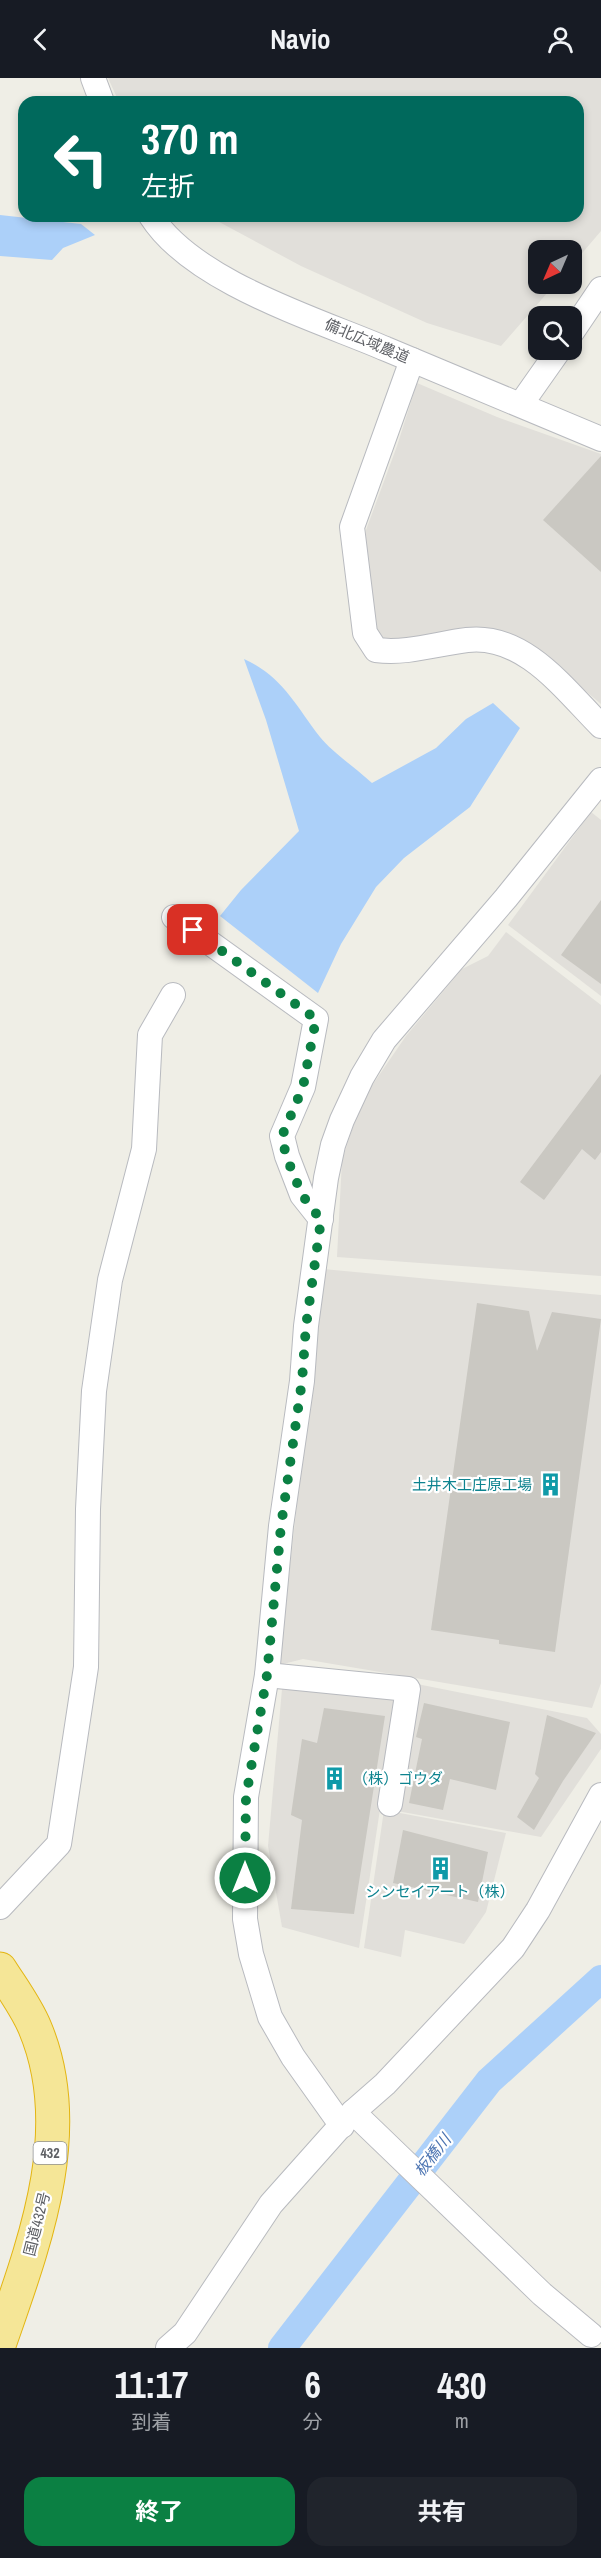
<!DOCTYPE html>
<html lang="ja">
<head>
<meta charset="utf-8">
<style>
	body { margin:0; font-family:"Archivo Narrow","Noto Sans JP",sans-serif; background:#20242c; color:#f1f3f6; height:100vh; display:flex; flex-direction:column; font-size:22px; white-space:nowrap }
	* { box-sizing:border-box; margin:0 }
	p { font-size:20px; color:#9ea1a6 }
	.icon { flex:none; width:33px; height:33px; fill:none; stroke:currentColor; stroke-width:2; stroke-linecap:round; stroke-linejoin:round }
	.map { position:relative; height:2270px; overflow:hidden }
	.drawer { display:flex; flex-direction:column; background:#171b24; flex:1 }
	.drawer>* { flex:none }
	.top-card { position:absolute; left:18px; top:18px; width:566px; height:126px; border-radius:18px; box-shadow:0 3px 9px #0003; background:#00695c; color:#fff; overflow:hidden }
	.needle { width:39px; rotate:224deg }
	.tools { position:absolute; left:528px; top:162px; display:grid; gap:12px }
	.tools a { display:grid; place-items:center; width:54px; height:54px; border-radius:12px; background:#171b24; box-shadow:0 3px 9px #0003; font-size:30px }
	.pin { position:absolute; display:grid; place-items:center; width:51px; height:51px; color:#fff; margin:-26px; border-radius:12px; box-shadow:0 3px 9px #0006 }
	.me { position:absolute; width:66px; margin:-33px; rotate:0deg; stroke-linejoin:round; filter:drop-shadow(0 0 4px #0008) }
	.turn { display:flex; align-items:center; gap:21px; height:126px; padding:0 24px; font-size:27px }
	.turn .icon { width:78px; height:78px; stroke-width:2.5 }
	.turn b { display:block; font-size:42px; line-height:51px }
	.eta { display:flex; justify-content:space-evenly; align-items:center; height:102px; text-align:center }
	.eta b { font-size:36px; font-weight:700; line-height:42px }
	.action { display:flex; gap:12px; margin-top:auto; padding:12px 24px }
	.action a { flex:1; height:69px; border-radius:18px; background:#0b8043; color:#fff; font-size:24px; font-weight:700; line-height:69px; text-align:center }
	.action a+a { background:#20242c; color:#f1f3f6 }
	header { display:flex; justify-content:space-between; align-items:center; height:78px; padding:0 24px; background:#171b24; font-size:27px; font-weight:700 }
	.map>svg:first-child { display:block }
</style>
</head>
<body>
<header><svg class="icon" aria-label="back" viewBox="0 0 24 24"><path d="M15 5l-7 7 7 7"/></svg>Navio<svg class="icon" aria-label="person" viewBox="0 0 24 24"><circle cx="12" cy="8" r="4"/><path d="M4 21q1-7 8-7t8 7"/></svg></header>
<div class="map">
<svg width="601" height="2270" viewBox="0 0 601 2270">
	<rect width="100%" height="100%" fill="#efeee6"/>
	<!-- industrial -->
	<g fill="#e1dfda">
		<path d="M108,0H601V153L572,187V172H538V206H555L501,268L427,245L301,188L208,138H578V24H119Z"/>
		<path d="M417,305L497,339L601,376V626L549,582L487,553L464,549L419,559L378,564L367,513L366,452L397,368Z"/>
		<path d="M591,734L601,742V918L508,847Z"/>
		<path d="M506,854L601,927V1198L337,1179L342,1082L362,1022L406,958L462,891L488,878Z"/>
		<path d="M323,1191L601,1217V1605L592,1630L303,1581L279,1587Z"/>
		<path d="M417,1606L587,1640L601,1656V1671L541,1759L397,1733Z"/>
		<path d="M282,1611L397,1619L359,1870L282,1849L268,1768Z"/>
		<path d="M384,1732L506,1755L486,1834L464,1866L405,1852L401,1879L364,1870Z"/>
	</g>
	<!-- water -->
	<g fill="#acd0f9">
		<path d="M0,137L81,146L95,157L63,170L52,182L0,178Z"/>
		<path d="M244,581C282,598 296,628 320,659C331,673 358,692 372,705L436,670L466,641L493,625L520,650L470,729L404,780L376,809L341,866L318,915L220,838L241,812L299,753L266,642Z"/>
	</g>
	<g fill="none" stroke-linecap="round" stroke-linejoin="round">
		<!-- river -->
		<path stroke="#acd0f9" stroke-width="28" d="M282,2270L489,2003L601,1901"/>
	</g>
	<!-- building -->
	<g fill="#cac8c2">
		<path d="M601,378V494L543,442Z"/>
		<path d="M601,822V906L561,877Z"/>
		<path d="M601,996V1074L595,1082L582,1071L544,1122L520,1104Z"/>
		<path d="M477,1225L529,1233L537,1273L552,1234L601,1241L555,1574L499,1566V1562L431,1552Z"/>
		<path d="M424,1625L510,1644L496,1712L450,1701L443,1732L409,1725L422,1661L416,1659Z"/>
		<path d="M324,1630L385,1638L354,1836L291,1831L302,1742L291,1737L302,1661L317,1665Z"/>
		<path d="M547,1637L596,1655L563,1703L534,1752L517,1739L539,1700L535,1696Z"/>
		<path d="M403,1752L488,1774L478,1824L393,1805Z"/>
	</g>
	<g fill="none" stroke-linecap="round" stroke-linejoin="round">
		<defs>
			<g id="minor">
				<path d="M93,0L102,24"/>
				<path d="M151,138C193,204 316,241 386,271C458,301 530,331 601,361"/>
				<path d="M572,254L601,211"/>
				<path d="M412,282L352,449L365,555L376,572C407,576 436,566 467,562C524,555 565,612 601,648"/>
				<path d="M521,326L559,272"/>
				<path d="M174,839L316,941L303,1009L282,1058L287,1078L302,1117L321,1141"/>
				<path d="M267,1597L408,1611L390,1726"/>
				<path d="M0,1829L59,1766L86,1589L88,1431L94,1313L110,1202L144,1071L150,957L173,917"/>
				<path d="M353,2034L542,2216L591,2257"/>
				<path d="M342,2048L293,1979L270,1939L251,1876L245,1841L246,1719L267,1597L281,1448L302,1303L306,1248L326,1100L333,1067L342,1042L362,999L384,962L506,820L601,702"/>
				<path d="M168,2270L185,2255L271,2126L353,2034L385,2006L513,1870L538,1832L601,1717"/>
			</g>
			<path id="highway" d="M0,1891C12,1910 27,1930 35,1950C78,2052 34,2166 0,2264"/>
		</defs>
		<!-- minor casing -->
		<use href="#minor" stroke="#b8babf" stroke-width="26"/>
		<!-- highway casing -->
		<use href="#highway" stroke="#e3b512" stroke-width="35"/>
		<!-- minor -->
		<use href="#minor" stroke="#fff" stroke-width="24"/>
		<!-- highway -->
		<use href="#highway" stroke="#f5e697" stroke-width="33"/>
	</g>
	<g fill="none" stroke-linecap="round" stroke-linejoin="round">
		<!-- route -->
		<path stroke="#0b8043" stroke-width="10" stroke-dasharray="0 18" d="M193,852L316,941L303,1009L282,1058L286,1078L302,1117L321,1142L306,1248L302,1303L281,1448L267,1597L246,1719L245,1800"/>
	</g>
	<!-- icons -->
	<defs>
		<symbol id="building-bare" viewBox="-9 -9 18 18"><path d="M-4-6H4V6H1V3H-1V6H-4ZM-2.5-4.3h1.7v1.8h-1.7ZM.8-4.3h1.7v1.8H.8ZM-2.5-1h1.7V.8h-1.7ZM.8-1h1.7V.8H.8Z" fill="#0f9aa8" stroke="#fff" stroke-width="2.5" paint-order="stroke"/></symbol>
	</defs>
	<g fill-rule="evenodd">
		<use href="#building-bare" x="534" y="1390" width="33" height="33"/>
		<use href="#building-bare" x="318" y="1684" width="33" height="33"/>
		<use href="#building-bare" x="424" y="1774" width="33" height="33"/>
	</g>
	<g text-anchor="middle" stroke-width="4.5" stroke-linejoin="round" paint-order="stroke">
		<!-- shield labels -->
		<rect fill="#fff" stroke="#8e9093" stroke-width="1.5" x="33.5" y="2064" width="33" height="22" rx="4.5"/>
		<g font-size="14" font-weight="bold" fill="#5e6065">
			<text x="50" y="2080">432</text>
		</g>
		<!-- street labels -->
		<g font-size="15" fill="#5e6065" stroke="#fff">
			<text transform="translate(367 263) rotate(23)" y="5">備北広域農道</text>
			<text transform="translate(37 2146) rotate(-76)" y="5">国道432号</text>
		</g>
		<!-- culture labels -->
		<g font-size="15" fill="#0d838f" stroke="#fff" text-anchor="end">
			<text x="532" y="1412">土井木工庄原工場</text>
			<text x="353" y="1706" text-anchor="start">（株）ゴウダ</text>
			<text x="440" y="1819" text-anchor="middle">シンセイアート（株）</text>
		</g>
		<!-- water labels -->
		<g font-size="16" font-style="italic" fill="#4d75b2" stroke="#fff">
			<text transform="translate(432 2077) rotate(-52)" y="6">板橋川</text>
		</g>
	</g>
</svg>
<div class="tools">
<a><svg class="needle" viewBox="-14 -14 28 28"><path d="M0-13l5 13h-10z" fill="#e53935"/><path d="M0 13l5-13h-10z" fill="#9ea1a6"/></svg></a>
<a><svg class="icon" aria-label="search" viewBox="0 0 24 24"><circle cx="10" cy="10" r="6"/><path d="M15 15l6 6"/></svg></a>
</div>
<div class="pin" style="left:193px;top:852px;background:#d93025"><svg class="icon" aria-label="arrive" viewBox="0 0 24 24"><path d="M6 21V4h12l-3 4 3 4H6"/></svg></div>
<svg class="me" style="left:245px;top:1800px" viewBox="-20 -20 40 40"><circle r="17" fill="#0b8043" stroke="#fff" stroke-width="3"/><path d="M0-11L8 9 0 5-8 9z" fill="#fff"/></svg>
<div class="top-card">
<div class="turn"><svg class="icon" aria-label="left" viewBox="0 0 24 24"><path d="M17 20v-9H6M10 6l-5 5 5 5"/></svg><div><b>370 m</b>左折</div></div>
</div>
</div>
<section class="drawer">
<div class="eta">
<div><b>11:17</b><p>到着</p></div>
<div><b>6</b><p>分</p></div>
<div><b>430</b><p>m</p></div>
</div>
<div class="action"><a>終了</a><a>共有</a></div>
</section>
</body>
</html>
